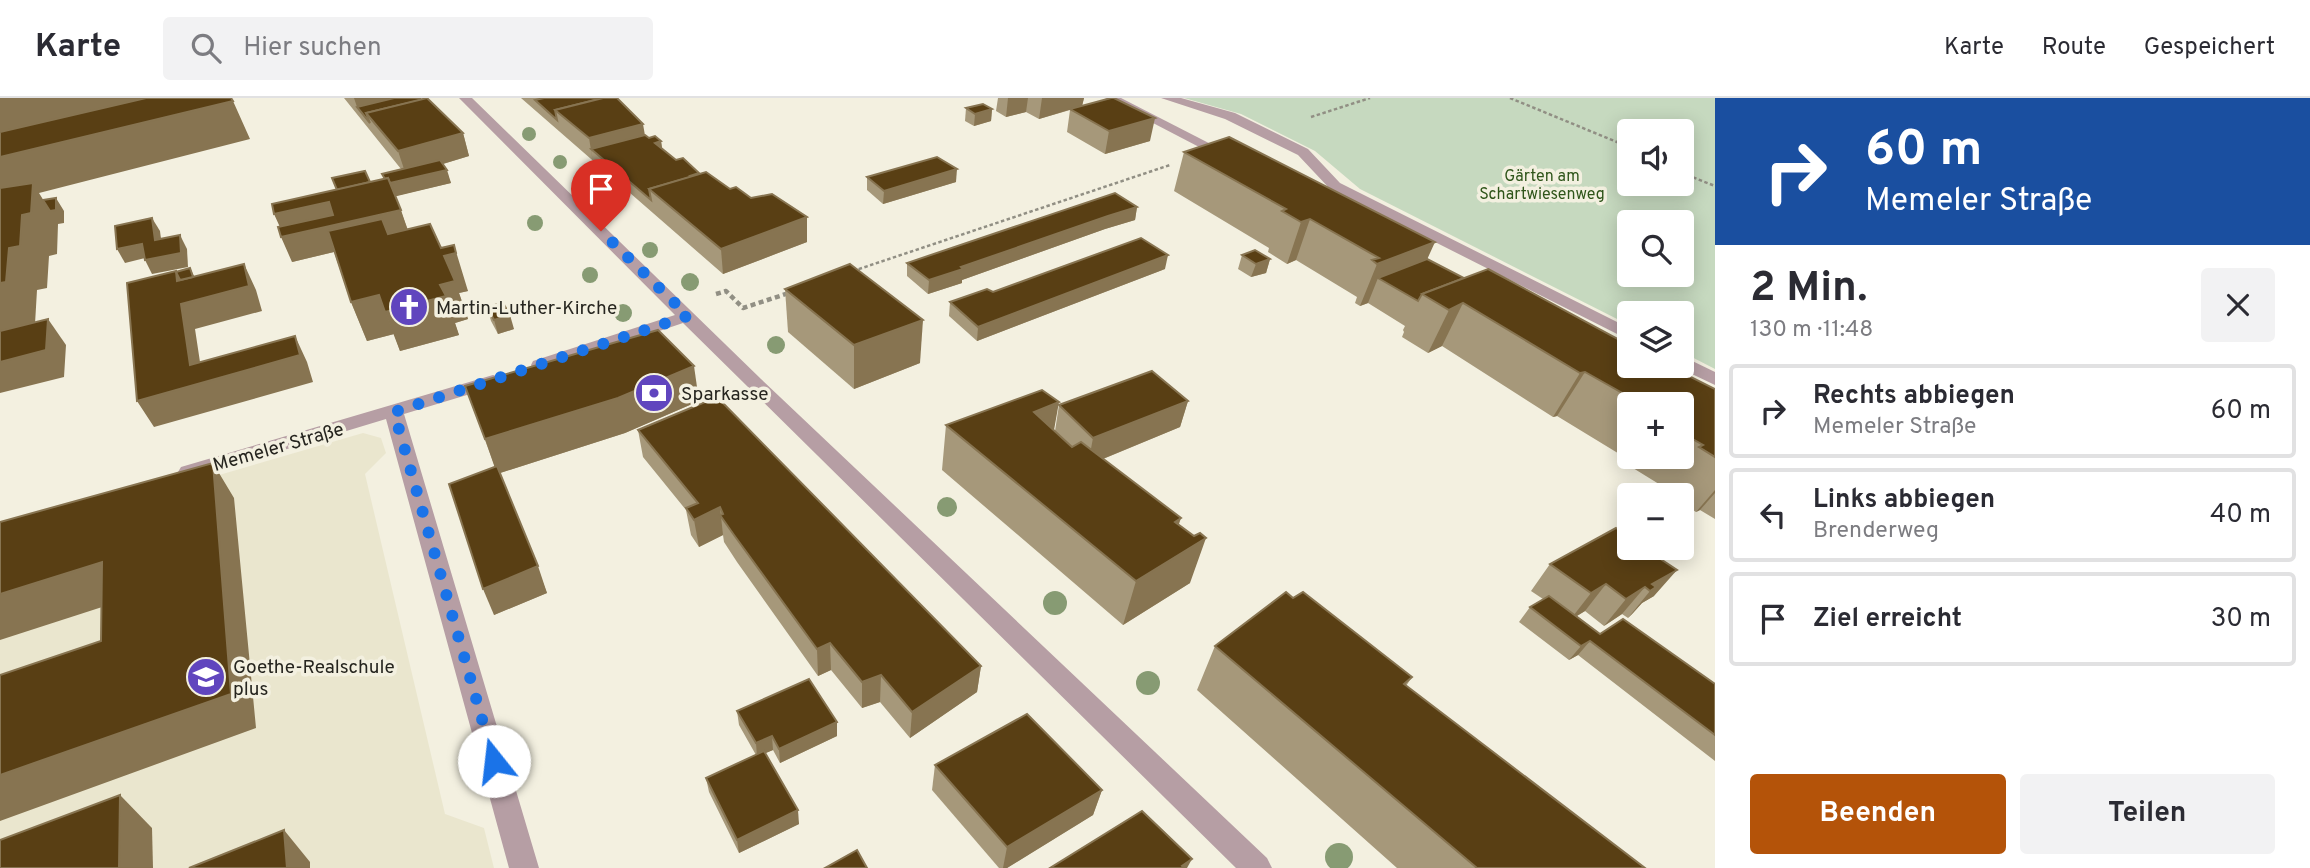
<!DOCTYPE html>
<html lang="de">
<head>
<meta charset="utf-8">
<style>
	body { margin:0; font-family:Overpass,sans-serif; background:#f2f2f3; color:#2b2b33; height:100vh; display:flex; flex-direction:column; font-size:26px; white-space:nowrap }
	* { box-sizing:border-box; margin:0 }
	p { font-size:23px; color:#7c7c81 }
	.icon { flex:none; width:38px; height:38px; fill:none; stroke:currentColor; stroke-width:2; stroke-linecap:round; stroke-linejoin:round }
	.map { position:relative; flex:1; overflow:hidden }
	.drawer { display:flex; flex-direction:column; background:#fff; width:595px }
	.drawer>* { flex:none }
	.guide { background:#1a4fa0; color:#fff; overflow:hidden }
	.tools { position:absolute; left:1617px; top:21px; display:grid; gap:14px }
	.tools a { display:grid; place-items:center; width:77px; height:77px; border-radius:7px; background:#fff; box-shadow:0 4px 18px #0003; font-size:35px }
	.pin { position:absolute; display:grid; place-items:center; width:60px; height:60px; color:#fff; margin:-72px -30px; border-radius:50% 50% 50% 0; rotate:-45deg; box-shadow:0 0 7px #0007 }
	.pin .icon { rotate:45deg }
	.me { position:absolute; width:77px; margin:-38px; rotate:344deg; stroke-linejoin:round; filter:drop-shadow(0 0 5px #0008) }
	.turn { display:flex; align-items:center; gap:24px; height:147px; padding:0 35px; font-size:32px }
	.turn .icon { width:91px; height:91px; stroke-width:2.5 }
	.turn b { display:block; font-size:49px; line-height:60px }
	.round { display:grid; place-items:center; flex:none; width:74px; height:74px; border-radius:7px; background:#f2f2f3 }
	.headline { display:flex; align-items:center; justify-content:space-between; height:119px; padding:0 35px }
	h1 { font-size:42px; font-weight:700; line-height:52px }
	.primary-button { display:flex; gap:14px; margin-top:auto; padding:14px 35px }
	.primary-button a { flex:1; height:80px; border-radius:7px; background:#b45309; color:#fff; font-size:28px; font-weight:700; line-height:80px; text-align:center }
	.primary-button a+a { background:#f2f2f3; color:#2b2b33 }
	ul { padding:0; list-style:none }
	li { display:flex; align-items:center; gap:21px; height:94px; margin:0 14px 10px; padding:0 21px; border:4px solid #e1e1e2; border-radius:7px }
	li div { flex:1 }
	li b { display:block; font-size:26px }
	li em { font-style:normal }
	header { display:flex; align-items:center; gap:42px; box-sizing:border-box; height:98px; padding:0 35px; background:#fff; border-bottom:2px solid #e1e1e2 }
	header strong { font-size:33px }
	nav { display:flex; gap:38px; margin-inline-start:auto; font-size:24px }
	.search { width:490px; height:63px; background:#f2f2f3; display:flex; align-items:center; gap:18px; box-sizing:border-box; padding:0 24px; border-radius:7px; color:#7c7c81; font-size:26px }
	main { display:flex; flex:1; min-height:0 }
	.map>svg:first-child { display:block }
</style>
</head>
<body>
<header>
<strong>Karte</strong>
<div class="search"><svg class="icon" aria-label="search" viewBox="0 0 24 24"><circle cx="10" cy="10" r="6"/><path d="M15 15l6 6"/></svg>Hier suchen</div>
<nav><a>Karte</a><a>Route</a><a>Gespeichert</a></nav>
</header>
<main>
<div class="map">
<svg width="1715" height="770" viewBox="0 0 1715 770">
	<rect width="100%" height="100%" fill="#f3f0e0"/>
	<!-- built -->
	<path fill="#eae6ce" d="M363,335L381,340L386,355L365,376L445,716L484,730L494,770H0V441Z"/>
	<!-- green -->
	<path fill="#c6d9bf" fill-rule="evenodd" d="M1184,0H1715V271L1682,254V215H1629V227L1360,91L1315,53L1241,16ZM1629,33H1682V86H1629ZM1629,124H1682V177H1629Z"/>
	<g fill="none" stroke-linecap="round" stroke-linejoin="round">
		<!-- path-far1 -->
		<g stroke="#918f84" stroke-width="2.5" stroke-dasharray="3.5 2.5" stroke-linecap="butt">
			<path d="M1510,0L1629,49"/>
			<path d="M1311,19L1370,0"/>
			<path d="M1682,75L1715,88"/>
			<path d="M853,173L1170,67"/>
		</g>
		<!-- path -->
		<path stroke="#918f84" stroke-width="4.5" stroke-dasharray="5 3.5" stroke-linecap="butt" d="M716,196L726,193L743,210L789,195"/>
		<!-- lane -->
		<g fill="#b69ea4" fill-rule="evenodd">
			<path d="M1161,0H1181L1235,15L1308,51L1340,85L1629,230V242L1330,91L1298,57L1225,21Z"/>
			<path d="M1682,258L1715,274V287L1675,268H1682Z"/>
		</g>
		<!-- street -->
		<g fill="#b69ea4" fill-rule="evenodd">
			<path d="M459,0H472L761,281L1267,760L1272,770H1236L683,225L547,271H533L531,267L533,263L675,217Z"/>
			<path d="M1105,0H1121L1238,60L1226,63Z"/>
			<path d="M493,277L500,279L502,283L500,287L404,316L539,770H509L386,321L188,381L178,374L181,369Z"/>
		</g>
	</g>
	<!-- trees -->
	<g fill="#879b73">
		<circle cx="529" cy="36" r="7"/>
		<circle cx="560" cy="64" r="7"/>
		<circle cx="604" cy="106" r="8"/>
		<circle cx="535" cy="125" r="8"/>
		<circle cx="650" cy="152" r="8"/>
		<circle cx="590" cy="177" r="8"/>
		<circle cx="690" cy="184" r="9"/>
		<circle cx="623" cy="215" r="9"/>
		<circle cx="776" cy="247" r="9"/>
		<circle cx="947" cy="409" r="10"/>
		<circle cx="1055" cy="505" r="12"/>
		<circle cx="1148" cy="585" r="12"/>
		<circle cx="1339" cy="759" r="14"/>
	</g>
	<!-- wall -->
	<g fill="#a6987a" fill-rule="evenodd">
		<path d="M344,0H420L463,35L469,58L443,66L451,85L395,98L408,132L441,150L468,193L459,195L468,221L455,225L459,237L400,253L394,236L367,243L351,204L334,154L292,164L370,84L384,81L382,76L401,71Z"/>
		<path d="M521,0H597L649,40L661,43L662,51L676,62L699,75V77L730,91L807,144L723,176Z"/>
		<path d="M998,0H1084L1082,8L1150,43L1105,56L1067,34L1070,12L1039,21L1026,14L1006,19L996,13Z"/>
		<path d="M966,10L992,11L991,23L974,28L965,23Z"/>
		<path d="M1184,54L1427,161L1464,180L1629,247L1715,291V421L1700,412L1696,414L1682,405V397H1669L1664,394L1667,391L1620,362L1621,357L1557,318L1553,319L1442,248L1428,255L1402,239L1404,234L1403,232L1405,228L1368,205L1360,208L1355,205L1357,199L1296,162L1287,166L1268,154L1269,150L1174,93ZM1629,306H1682V359H1629Z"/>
		<path d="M867,79L956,84L883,106L867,92Z"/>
		<path d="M1137,109L1135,122L1105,131L962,182V185L928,196L907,178V165Z"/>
		<path d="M1242,157L1270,161L1266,175L1251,179L1238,171Z"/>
		<path d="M1165,171L977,243L949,218L950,204L993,194Z"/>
		<path d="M785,191L920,265L854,291L788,234Z"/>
		<path d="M487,209L514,231L498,236L491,223Z"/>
		<path d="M465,288L699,303L625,335L500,375L547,495L494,517L495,369Z"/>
		<path d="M1188,303L1180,329L1103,361L1178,426L1190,485L1123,527L942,372L946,327L1055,333L1059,307Z"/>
		<path d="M638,332L981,568L977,594L910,640L880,604L862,610L831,572L818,578L737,464L724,444L723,437L699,449L691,437L686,412L643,359Z"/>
		<path d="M1616,430L1654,498L1642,505L1633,515L1628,520L1622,516L1604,528L1585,513L1577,518L1600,536L1715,586V663L1578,557L1569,562L1519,524L1530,509L1543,501L1531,493L1550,466Z"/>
		<path d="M1293,500L1412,579L1406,588L1645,770H1397L1197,592L1215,548Z"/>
		<path d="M737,613L837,638L780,665L773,652L765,655L799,726L739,755L709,694L706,680L756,657L739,627Z"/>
		<path d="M935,667L1102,692L1093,717L1007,770H999L932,692Z"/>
	</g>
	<!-- shaded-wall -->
	<g fill="#877451">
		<path d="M0,0H165L0,38Z"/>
		<path d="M354,0H416L357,9Z"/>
		<path d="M1008,0H1028L1026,14L1006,19Z"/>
		<path d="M1042,0H1084L1082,8L1039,21Z"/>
		<path d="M233,3L250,41L39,95L50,113L56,100L64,113V125L58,126L57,156L49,158L47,190L37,192L35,226L0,235V185L9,150L0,105V59Z"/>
		<path d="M992,11L991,23L974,28L975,16Z"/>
		<path d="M1155,20L1150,43L1105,56L1109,33Z"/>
		<path d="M643,26L647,49L591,51L593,64L589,40Z"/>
		<path d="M463,35L469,58L406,77L398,53Z"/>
		<path d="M661,43L663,56L655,45Z"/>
		<path d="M957,71L956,84L883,106L884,93Z"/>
		<path d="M447,72L451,85L393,99L388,86Z"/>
		<path d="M329,104L401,112L409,136L292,164L281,139L284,138L274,116Z"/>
		<path d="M1137,109L1135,122L1105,131L962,182V185L928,196L929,182L961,169L1108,118Z"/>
		<path d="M807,119V144L723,176L721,151Z"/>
		<path d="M152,120L160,133L163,156L155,142Z"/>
		<path d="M1310,121L1296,162L1287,166L1301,124Z"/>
		<path d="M180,137L187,151L188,169L152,176L145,162Z"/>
		<path d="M1435,144L1416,186L1378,180L1368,205L1360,208L1377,166Z"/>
		<path d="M142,146L149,159L125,165L117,151Z"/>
		<path d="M454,147L468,193L459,195L468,221L455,225L459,237L400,253L385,214L440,187L444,158Z"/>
		<path d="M1168,157L1165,171L977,243L978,229Z"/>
		<path d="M1270,161L1266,175L1251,179L1256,166Z"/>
		<path d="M244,166L256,192L262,213L195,231L203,284L295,238L307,264L313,284L154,329L137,303L177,183L176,173L182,184L190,170L197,184Z"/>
		<path d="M379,197L394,236L367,243L351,204Z"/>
		<path d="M1463,205L1442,248L1428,255L1449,212Z"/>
		<path d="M510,217L514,231L498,236L494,222Z"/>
		<path d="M48,221L66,247L64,279L0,295V264Z"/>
		<path d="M923,222L920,265L854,291V247Z"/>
		<path d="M694,268L699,303L625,335L497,376L485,341Z"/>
		<path d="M1585,274L1557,318L1553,319L1580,275Z"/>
		<path d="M1188,303L1180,329L1088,367L1093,340Z"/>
		<path d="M1059,304L1051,349L1034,314Z"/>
		<path d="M213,365L234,400L256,630L0,723V677L231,596Z"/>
		<path d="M1715,392V395L1700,412L1696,414Z"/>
		<path d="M720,409L723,437L699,449L694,422Z"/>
		<path d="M1181,420L1166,464L1206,440L1190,485L1123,527L1136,483L1175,424Z"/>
		<path d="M102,464L130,500L0,542V496Z"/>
		<path d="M538,468L547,495L494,517L483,491Z"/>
		<path d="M1677,472L1654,498L1642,505L1633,515L1628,520L1650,493L1652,486Z"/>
		<path d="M1606,486L1585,513L1570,522L1591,495Z"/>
		<path d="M1645,489L1622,516L1604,528L1626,501Z"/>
		<path d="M1590,543L1578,557L1569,562L1581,548Z"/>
		<path d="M830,545L831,572L818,578L817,551Z"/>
		<path d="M981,568L977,594L910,640L912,614Z"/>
		<path d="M881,577L880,604L862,610V584Z"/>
		<path d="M837,624V638L780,665L779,651Z"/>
		<path d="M772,638L773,652L757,659L756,645Z"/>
		<path d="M1102,692L1093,717L1007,770H1003L1007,749Z"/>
		<path d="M120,697L152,730L153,770H119Z"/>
		<path d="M798,712L799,726L739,755L737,742Z"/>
		<path d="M284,732L310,764V770H287Z"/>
		<path d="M1192,761L1187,770H1181L1182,768Z"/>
	</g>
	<!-- building -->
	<g fill="#593f14" stroke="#877451" stroke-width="2">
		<path d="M146,0H231L233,3L0,59V34Z"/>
		<path d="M394,0H420L421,2L366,15L370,25L357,9Z"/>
		<path d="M427,0L463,35L398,53L366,15Z"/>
		<path d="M544,0H597L599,1L555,12L557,22L535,2Z"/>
		<path d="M603,0H617L643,26L589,40L555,12Z"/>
		<path d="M1111,0H1114L1155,20L1109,33L1070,11Z"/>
		<path d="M983,6L992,11L975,16L966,10Z"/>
		<path d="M645,37L649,40L655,38L661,43L655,45L676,62L683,60L699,75L690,78L691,79L649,91L651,102L591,51Z"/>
		<path d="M1229,39L1435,144L1377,166L1372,162L1379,160L1310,121L1301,124L1282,113L1286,111L1184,54Z"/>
		<path d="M937,59L957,71L884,93L867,79Z"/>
		<path d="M440,62L447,72L390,85L388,80L385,81L382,76Z"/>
		<path d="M365,73L370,84L337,92L332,80Z"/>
		<path d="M706,74L730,91L736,89L751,100L772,96L807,119L721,151L649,91Z"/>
		<path d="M388,80L401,112L281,139L278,129L333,117L329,104L274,116L272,106Z"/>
		<path d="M33,85L31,115L22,117L20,148L9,150L6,184L0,185V90Z"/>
		<path d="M1115,95L1137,109L1108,118L961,169L963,171L929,182L907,165Z"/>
		<path d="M56,100V112L50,113L43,102Z"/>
		<path d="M152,120L155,142L180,137L181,155L145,162L142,146L117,151L115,128Z"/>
		<path d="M382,121L388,136L430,126L441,150L454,147L456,155L444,158L455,183L440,187L446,198L385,214L379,197L351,204L328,133Z"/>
		<path d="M1141,140L1168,157L978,229L950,204L987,191L993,194Z"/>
		<path d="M1255,152L1270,161L1256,166L1242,157Z"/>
		<path d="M1427,161L1464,180L1422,196L1418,203L1378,180Z"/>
		<path d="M244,166L249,188L181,206L190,267L295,238L300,257L137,303L127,185L176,173L177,183Z"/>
		<path d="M850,166L923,222L854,247L785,191Z"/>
		<path d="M190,170L193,179L180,182L176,174Z"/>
		<path d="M1488,171L1629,247V268H1669L1715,291V359L1699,349L1703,347L1682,335V306H1642L1585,274L1580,275L1463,205L1449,212L1422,196Z"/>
		<path d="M503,205L510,217L494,222L487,209Z"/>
		<path d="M48,221L46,252L0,264V233Z"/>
		<path d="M658,232L694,268L618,300L485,341L465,288Z"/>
		<path d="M1152,273L1188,303L1093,340L1059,307Z"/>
		<path d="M1042,292L1059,304L1034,314L1072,349L1081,344L1181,420L1175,424L1194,438L1200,435L1206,440L1136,483L946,327Z"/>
		<path d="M717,299L981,568L912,614L881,577L862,584L830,545L817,551L734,437L720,417L723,416L720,409L694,422L686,410L698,405L638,332Z"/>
		<path d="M213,365L231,596L0,677V577L101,543L102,464L0,496V424Z"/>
		<path d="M497,368L538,468L483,491L449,386Z"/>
		<path d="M1616,430L1629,439V450H1644L1677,472L1652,486L1656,489L1650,493L1645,489L1626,501L1606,486L1591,495L1550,466Z"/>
		<path d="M1286,494L1293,500L1303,494L1412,579L1404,586L1645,770H1477L1215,548Z"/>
		<path d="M1549,498L1600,536L1623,521L1715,586V637L1590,543L1581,548L1530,509Z"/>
		<path d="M809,581L837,624L779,651L772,638L756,645L737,613Z"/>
		<path d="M1027,616L1102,692L1007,749L935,667Z"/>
		<path d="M764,653L798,712L737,742L706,680Z"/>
		<path d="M120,697L119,770H0V742Z"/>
		<path d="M1142,713L1192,761L1182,768L1184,770H1050Z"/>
		<path d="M284,732L287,770H189Z"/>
		<path d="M857,752L867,770H825Z"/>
	</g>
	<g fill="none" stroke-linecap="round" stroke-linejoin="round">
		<!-- route -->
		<path stroke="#1a73e8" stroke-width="12" stroke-dasharray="0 21.6" d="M494,663L394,314L688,218L601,133"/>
	</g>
	<!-- icons -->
	<defs>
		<symbol id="church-disc" viewBox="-11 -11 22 22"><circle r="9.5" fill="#6045be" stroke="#f3f0e0"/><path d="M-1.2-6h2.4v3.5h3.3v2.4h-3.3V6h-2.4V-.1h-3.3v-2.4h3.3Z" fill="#fff"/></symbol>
		<symbol id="bank-disc" viewBox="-11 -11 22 22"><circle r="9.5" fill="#6045be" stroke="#f3f0e0"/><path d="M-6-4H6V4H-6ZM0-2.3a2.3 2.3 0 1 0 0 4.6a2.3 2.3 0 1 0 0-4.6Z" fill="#fff"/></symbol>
		<symbol id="school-disc" viewBox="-11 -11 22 22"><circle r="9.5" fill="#6045be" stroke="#f3f0e0"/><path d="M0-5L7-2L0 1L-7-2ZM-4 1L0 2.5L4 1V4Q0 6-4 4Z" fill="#fff"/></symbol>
	</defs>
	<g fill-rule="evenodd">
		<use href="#church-disc" x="387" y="187" width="44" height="44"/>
		<use href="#bank-disc" x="632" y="273" width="44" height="44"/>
		<use href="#school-disc" x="184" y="557" width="44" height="44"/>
	</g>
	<g text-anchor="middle" stroke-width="7" stroke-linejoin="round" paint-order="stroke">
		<!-- far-park labels -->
		<g font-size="16" fill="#2f551a" stroke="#f3f0e0">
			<text x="1542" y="83">Gärten am<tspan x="1542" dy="18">Schartwiesenweg</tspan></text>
		</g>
		<!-- poi labels -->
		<g font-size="19" fill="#26251f" stroke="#f3f0e0" text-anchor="start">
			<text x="436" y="216">Martin-Luther-Kirche</text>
			<text x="681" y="302">Sparkasse</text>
			<text x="233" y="575">Goethe-Realschule<tspan x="233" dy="22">plus</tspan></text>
		</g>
		<!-- street labels -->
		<g font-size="19" fill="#26251f" stroke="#f3f0e0">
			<text transform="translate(278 348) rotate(-16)" y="7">Memeler Straße</text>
		</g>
	</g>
</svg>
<div class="tools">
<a><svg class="icon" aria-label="sound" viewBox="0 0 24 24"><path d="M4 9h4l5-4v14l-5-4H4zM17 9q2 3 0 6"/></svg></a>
<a><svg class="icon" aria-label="search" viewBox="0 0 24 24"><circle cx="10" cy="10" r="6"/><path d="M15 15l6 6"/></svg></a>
<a><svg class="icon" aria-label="layers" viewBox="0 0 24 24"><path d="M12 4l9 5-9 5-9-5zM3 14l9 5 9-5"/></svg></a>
<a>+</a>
<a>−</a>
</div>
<div class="pin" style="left:601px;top:133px;background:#d93025"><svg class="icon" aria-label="arrive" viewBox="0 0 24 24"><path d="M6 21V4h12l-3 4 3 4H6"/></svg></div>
<svg class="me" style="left:494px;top:663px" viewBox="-20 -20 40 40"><circle r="19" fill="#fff"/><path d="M0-13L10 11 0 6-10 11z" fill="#1a73e8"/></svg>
</div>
<section class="drawer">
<div class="guide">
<div class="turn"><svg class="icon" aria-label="right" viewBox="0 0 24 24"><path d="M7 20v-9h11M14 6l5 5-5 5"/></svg><div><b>60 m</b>Memeler Straße</div></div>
</div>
<div class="headline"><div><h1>2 Min.</h1><p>130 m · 11:48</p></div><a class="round"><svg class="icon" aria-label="close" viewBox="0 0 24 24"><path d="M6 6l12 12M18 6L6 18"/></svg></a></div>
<ul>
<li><svg class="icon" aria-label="right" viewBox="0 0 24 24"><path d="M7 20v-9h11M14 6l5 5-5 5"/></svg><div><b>Rechts abbiegen</b><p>Memeler Straße</p></div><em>60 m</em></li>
<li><svg class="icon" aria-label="left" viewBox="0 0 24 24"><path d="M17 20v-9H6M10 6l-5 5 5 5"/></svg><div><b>Links abbiegen</b><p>Brenderweg</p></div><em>40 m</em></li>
<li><svg class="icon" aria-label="arrive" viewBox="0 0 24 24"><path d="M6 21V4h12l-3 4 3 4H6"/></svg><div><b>Ziel erreicht</b></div><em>30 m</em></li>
</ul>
<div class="primary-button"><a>Beenden</a><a>Teilen</a></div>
</section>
</main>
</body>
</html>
